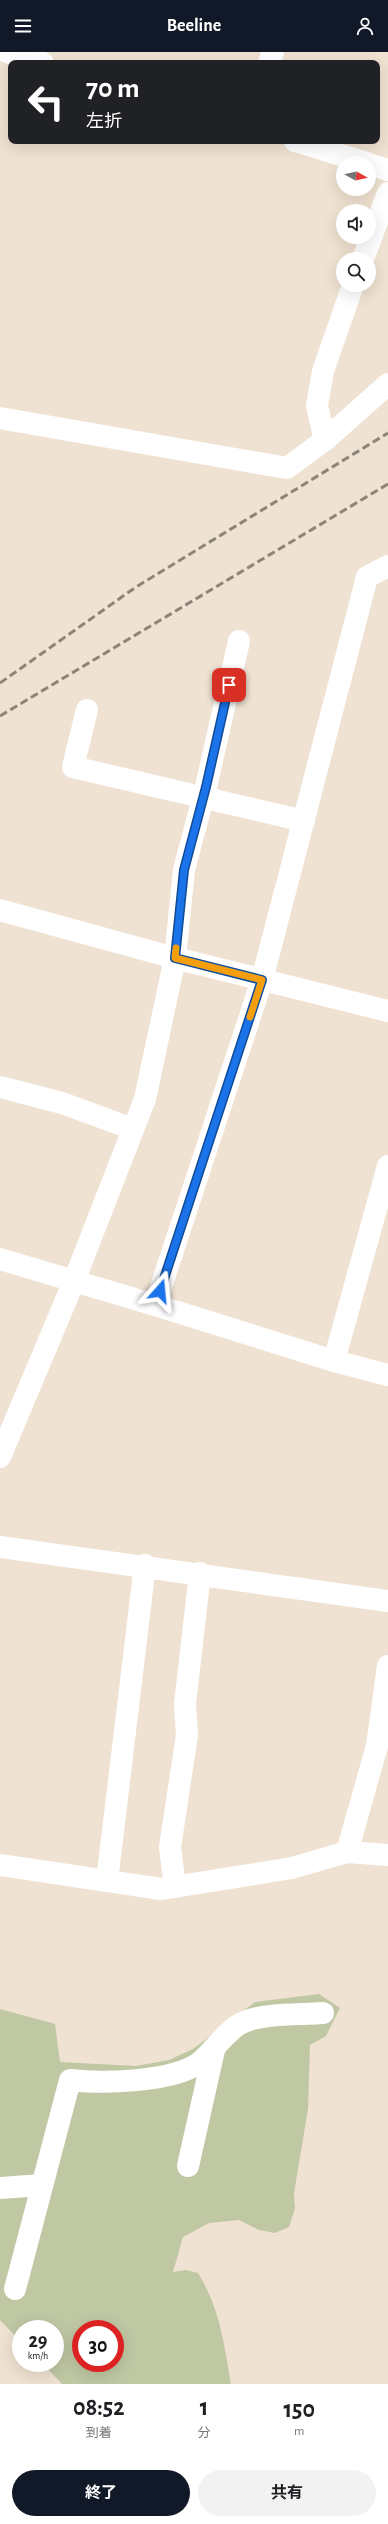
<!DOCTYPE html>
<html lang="ja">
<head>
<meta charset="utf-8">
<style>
	body { margin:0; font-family:"Alegreya Sans","Noto Sans JP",sans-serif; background:#f2f2f2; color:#202124; height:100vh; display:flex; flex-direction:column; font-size:15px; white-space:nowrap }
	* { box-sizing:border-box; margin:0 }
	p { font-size:13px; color:#757577 }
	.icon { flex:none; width:22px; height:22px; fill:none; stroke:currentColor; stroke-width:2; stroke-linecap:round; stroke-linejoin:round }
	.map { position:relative; height:2332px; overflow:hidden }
	.details { display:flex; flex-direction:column; background:#fff; flex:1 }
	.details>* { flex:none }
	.top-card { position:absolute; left:8px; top:8px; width:372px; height:84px; border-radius:8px; box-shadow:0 4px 16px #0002; background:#202124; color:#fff; overflow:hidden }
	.needle { width:26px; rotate:98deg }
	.buttons { position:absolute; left:336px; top:104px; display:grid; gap:8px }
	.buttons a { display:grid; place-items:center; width:40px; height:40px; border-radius:50%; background:#fff; box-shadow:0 4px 16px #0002; font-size:20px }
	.speed { position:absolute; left:12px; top:2268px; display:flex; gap:8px; font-size:20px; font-weight:700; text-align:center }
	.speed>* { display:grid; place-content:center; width:52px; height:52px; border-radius:50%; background:#fff; box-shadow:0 4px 16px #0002; line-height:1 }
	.speed small { font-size:10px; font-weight:400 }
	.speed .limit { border:6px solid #d22; background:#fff; color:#111 }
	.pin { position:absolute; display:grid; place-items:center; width:34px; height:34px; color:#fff; margin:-17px; border-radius:8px; box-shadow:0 2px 6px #0006 }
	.me { position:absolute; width:44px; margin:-22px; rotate:18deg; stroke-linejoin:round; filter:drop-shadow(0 0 3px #0008) }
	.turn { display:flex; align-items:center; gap:14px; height:84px; padding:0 12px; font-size:18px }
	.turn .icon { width:52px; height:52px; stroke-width:2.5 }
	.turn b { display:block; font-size:28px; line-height:34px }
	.eta { display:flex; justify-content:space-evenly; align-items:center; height:68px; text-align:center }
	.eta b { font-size:24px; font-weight:700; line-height:28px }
	.cta { display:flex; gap:8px; margin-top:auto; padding:8px 12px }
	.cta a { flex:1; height:46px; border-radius:24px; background:#111827; color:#fff; font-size:16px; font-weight:700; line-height:46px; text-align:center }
	.cta a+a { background:#f2f2f2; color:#202124 }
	header { display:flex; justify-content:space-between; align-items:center; height:52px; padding:0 12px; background:#111827; color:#fff; font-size:18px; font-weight:700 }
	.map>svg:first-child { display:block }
</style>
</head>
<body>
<header><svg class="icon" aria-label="menu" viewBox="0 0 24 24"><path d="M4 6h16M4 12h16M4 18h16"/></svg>Beeline<svg class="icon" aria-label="person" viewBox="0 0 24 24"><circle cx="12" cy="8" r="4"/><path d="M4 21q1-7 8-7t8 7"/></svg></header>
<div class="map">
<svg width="388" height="2332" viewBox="0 0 388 2332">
	<rect width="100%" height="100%" fill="#f0e2d2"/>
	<!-- green -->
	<path fill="#bfc7a3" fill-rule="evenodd" d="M319,1942L340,1956L326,1984L310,1993L308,2057L294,2141L295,2156L289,2175L275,2181L259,2178L239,2168L209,2171L183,2185L173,2220L186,2218L198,2221C220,2256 224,2292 231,2332H62L42,2311H55V2277H21V2290L0,2268V1957L55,1972L60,2010L136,2014L169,2008L193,1997L255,1950ZM81,2277H115V2311H81Z"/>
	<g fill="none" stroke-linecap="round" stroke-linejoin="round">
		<!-- minor -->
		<g stroke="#fff" stroke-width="22">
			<path d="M7,0L43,11"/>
			<path d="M269,11L273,0"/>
			<path d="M295,89L367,111"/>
			<path d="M369,112L388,118"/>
			<path d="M363,207L388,141"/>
			<path d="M0,366L287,416L325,388L388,332"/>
			<path d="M325,388L317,354L323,319L353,233"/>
			<path d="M388,514L367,525L262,928L155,1253L334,1309L388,1114"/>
			<path d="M87,658L73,715L304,769"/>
			<path d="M0,858L175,906L388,959"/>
			<path d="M0,1035L62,1051L133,1077"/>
			<path d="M0,1207L155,1253"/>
			<path d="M334,1309L388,1323"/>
			<path d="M0,1405L74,1229L145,1047L175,906L184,818L206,735L239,589"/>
			<path d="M0,1495L388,1549"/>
			<path d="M347,1800L377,1694L388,1614"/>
			<path d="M0,1813L161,1837L292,1816L347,1800L388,1803"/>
			<path d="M107,1829L145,1513"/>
			<path d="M175,1835L170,1795L187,1683L185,1652L200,1521"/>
			<path d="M188,2114L214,1998"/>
			<path d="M0,2136L42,2133"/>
			<path d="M15,2237L70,2028C102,2032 172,2030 199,2011C213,2000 228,1976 244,1970C264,1961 301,1963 323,1961"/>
		</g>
		<!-- rail -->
		<g stroke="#8d8479" stroke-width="3" stroke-dasharray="8 4" stroke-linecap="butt">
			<path d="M0,631L136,535L388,381"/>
			<path d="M0,664L388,432"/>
		</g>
	</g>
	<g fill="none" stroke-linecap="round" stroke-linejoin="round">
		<defs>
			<path id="route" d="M160,1239L262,928L175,906L184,818L206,735L229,633"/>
		</defs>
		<!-- route casing -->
		<use href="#route" stroke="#114b97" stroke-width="10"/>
		<!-- route -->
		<use href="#route" stroke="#1a73e8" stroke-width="7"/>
		<!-- slow -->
		<path stroke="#f59e0b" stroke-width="7" d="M176,896L175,906L262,928L250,965"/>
	</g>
</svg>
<div class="buttons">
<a><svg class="needle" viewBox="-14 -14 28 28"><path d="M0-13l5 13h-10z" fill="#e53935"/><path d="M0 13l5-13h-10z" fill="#757577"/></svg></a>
<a><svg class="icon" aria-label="sound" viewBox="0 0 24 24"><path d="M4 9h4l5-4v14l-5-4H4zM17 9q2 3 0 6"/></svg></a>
<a><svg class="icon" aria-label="search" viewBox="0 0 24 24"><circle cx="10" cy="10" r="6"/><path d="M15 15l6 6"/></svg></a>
</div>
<div class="speed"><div>29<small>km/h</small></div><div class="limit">30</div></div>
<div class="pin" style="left:229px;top:633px;background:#d93025"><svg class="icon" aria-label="arrive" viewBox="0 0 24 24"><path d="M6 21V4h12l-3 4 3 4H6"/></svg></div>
<svg class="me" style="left:160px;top:1239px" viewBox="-20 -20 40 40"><path d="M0-17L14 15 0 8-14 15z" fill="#1a73e8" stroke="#fff" stroke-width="4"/></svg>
<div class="top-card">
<div class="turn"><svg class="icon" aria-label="left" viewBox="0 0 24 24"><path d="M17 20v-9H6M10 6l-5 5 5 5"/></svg><div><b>70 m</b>左折</div></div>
</div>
</div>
<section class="details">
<div class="eta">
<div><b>08:52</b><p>到着</p></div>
<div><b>1</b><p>分</p></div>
<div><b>150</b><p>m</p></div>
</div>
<div class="cta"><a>終了</a><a>共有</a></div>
</section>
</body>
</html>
